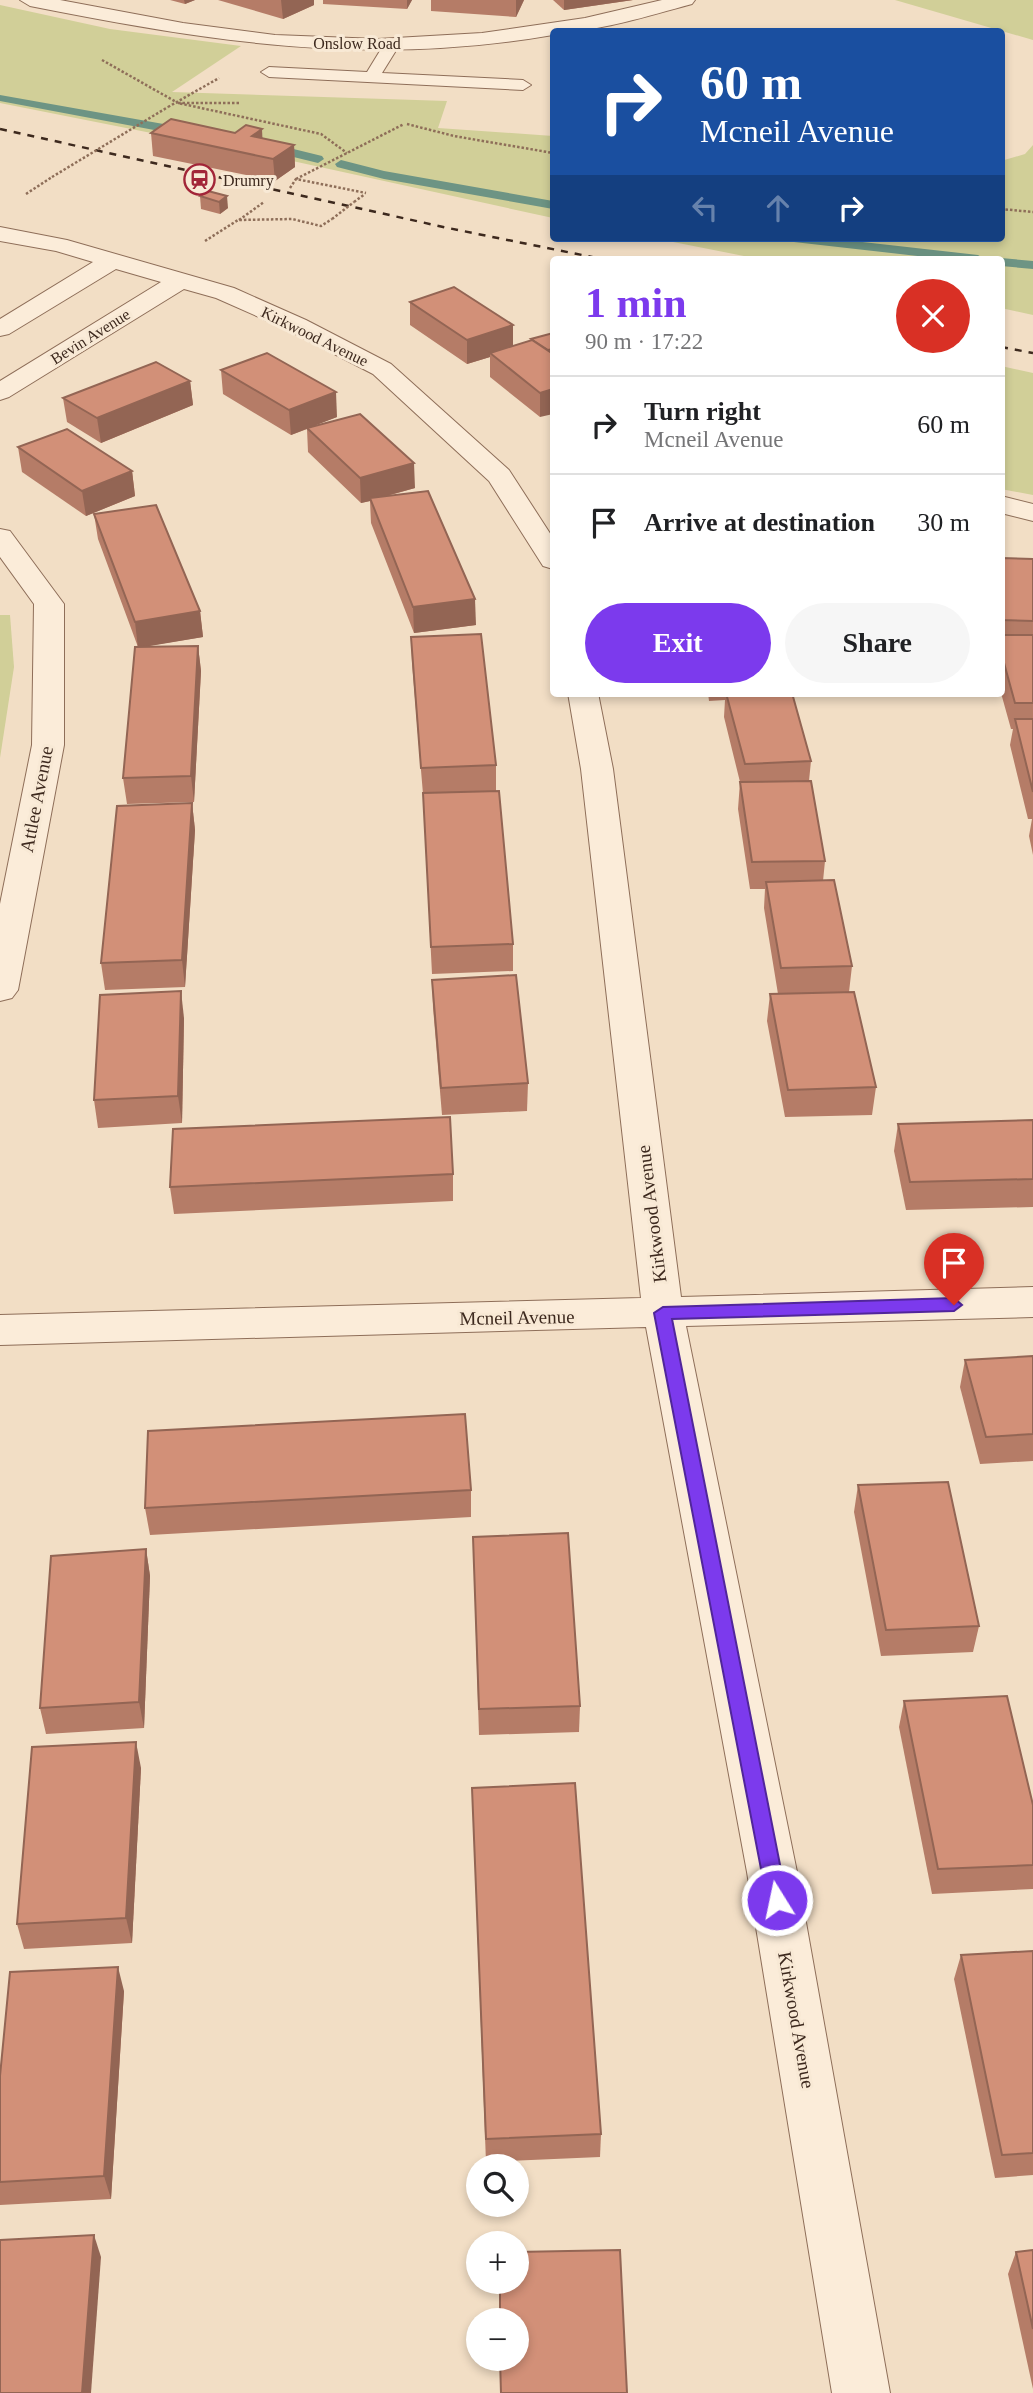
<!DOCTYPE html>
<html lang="en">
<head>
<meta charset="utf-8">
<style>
	body { margin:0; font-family:"Times New Roman",serif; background:#f6f6f6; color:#202124; height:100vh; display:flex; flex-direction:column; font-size:26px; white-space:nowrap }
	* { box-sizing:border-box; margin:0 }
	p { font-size:23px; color:#757577 }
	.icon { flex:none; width:38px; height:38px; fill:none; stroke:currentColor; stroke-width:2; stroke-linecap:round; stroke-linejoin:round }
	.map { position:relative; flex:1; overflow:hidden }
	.panel { position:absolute; left:550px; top:256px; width:455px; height:441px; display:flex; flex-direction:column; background:#fff; border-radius:7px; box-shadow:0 4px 10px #0003 }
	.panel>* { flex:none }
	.top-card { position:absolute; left:550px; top:28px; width:455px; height:214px; border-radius:7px; box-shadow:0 4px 10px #0003; background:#1a4fa0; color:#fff; overflow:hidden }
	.tools { position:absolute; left:466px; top:2154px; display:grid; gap:14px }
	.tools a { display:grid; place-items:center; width:63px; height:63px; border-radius:50%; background:#fff; box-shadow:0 4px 10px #0003; font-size:35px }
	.pin { position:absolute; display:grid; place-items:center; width:60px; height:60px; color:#fff; margin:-72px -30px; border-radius:50% 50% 50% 0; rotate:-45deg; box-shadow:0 0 7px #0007 }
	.pin .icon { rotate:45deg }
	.me { position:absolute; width:77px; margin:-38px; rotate:350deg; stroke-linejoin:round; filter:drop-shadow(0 0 5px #0008) }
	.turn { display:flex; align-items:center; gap:24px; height:147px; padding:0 35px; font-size:32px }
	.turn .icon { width:91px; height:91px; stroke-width:2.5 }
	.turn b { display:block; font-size:49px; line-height:60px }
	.lanes { display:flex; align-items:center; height:66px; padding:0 35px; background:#0003; justify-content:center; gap:35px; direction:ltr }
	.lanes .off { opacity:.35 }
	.round { display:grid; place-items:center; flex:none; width:74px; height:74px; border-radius:37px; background:#f6f6f6 }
	.overview { display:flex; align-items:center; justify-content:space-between; height:119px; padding:0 35px }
	h1 { font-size:42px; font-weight:700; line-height:52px; color:#7c3aed }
	.primary-button { display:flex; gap:14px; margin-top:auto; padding:14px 35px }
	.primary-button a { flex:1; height:80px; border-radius:42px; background:#7c3aed; color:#fff; font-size:28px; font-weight:700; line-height:80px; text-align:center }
	.primary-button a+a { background:#f6f6f6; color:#202124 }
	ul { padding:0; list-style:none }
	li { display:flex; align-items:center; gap:21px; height:98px; padding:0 35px; border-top:2px solid #e0e0e0 }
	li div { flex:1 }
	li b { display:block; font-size:26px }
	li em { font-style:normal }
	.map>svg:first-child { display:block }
</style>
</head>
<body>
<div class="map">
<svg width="1033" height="2393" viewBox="0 0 1033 2393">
	<rect width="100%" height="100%" fill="#f2dec5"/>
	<!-- green -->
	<g fill="#d1cf98">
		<path d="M895,0H1033V40Z"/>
		<path d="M0,5L110,29L241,46L172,92L447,101L438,128L553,136V218L288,160L0,103Z"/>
		<path d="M1033,145V315L1001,308V259H759L653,238H1001V161L1025,154Z"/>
		<path d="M1001,366L1033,373V495L1001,489Z"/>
		<path d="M0,615H10L14,667L0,758Z"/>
	</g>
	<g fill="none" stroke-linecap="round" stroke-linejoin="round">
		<!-- stream -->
		<g fill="#6d9484" fill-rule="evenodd">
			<path d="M0,95L186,128L192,132L186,136L0,101Z"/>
			<path d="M269,143L322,156L324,159L318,163L265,150L263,147Z"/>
			<path d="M341,160L384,171L553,201V209L384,179L337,167L335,164Z"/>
			<path d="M788,238H827L978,255L984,259H944L794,242Z"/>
			<path d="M1001,258L1033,261V269L1001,266V259H998Z"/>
		</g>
		<defs>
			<path id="lane" d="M392,39L400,44L382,73L523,80L531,85L523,90L269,77L261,72L269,67L367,72L386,41Z"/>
			<g id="street">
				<path d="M20,0H60L183,23L275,35L378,39L482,33L585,18L662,0H695L692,4C647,16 600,32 553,32V35C367,67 212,42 30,6Z"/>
				<path d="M0,227L67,240L234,288L306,320L391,364L509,470L553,538V569L543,566L489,481L373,374L288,330L216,298L184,289L9,397L0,400V381L161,282L116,269L9,334L0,336V319L93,262L56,251L0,241Z"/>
				<path d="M1001,496L1033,504V521L1001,513Z"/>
				<path d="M0,529L10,531L64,604V745L18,990L12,998L0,1001V904L32,745L34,604L0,557Z"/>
				<path d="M568,693H598L613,769L681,1297L1033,1287V1317L686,1326L797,1872L890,2393H832L747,1872L646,1327L0,1345V1315L641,1298L581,769Z"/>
			</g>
		</defs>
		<!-- lane casing -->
		<use href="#lane" stroke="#8e6e59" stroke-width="2"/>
		<!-- street casing -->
		<use href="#street" stroke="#8e6e59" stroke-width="2"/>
		<!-- path -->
		<g stroke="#8e6e59" stroke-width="2.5" stroke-dasharray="2.5 2" stroke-linecap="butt">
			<path d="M102,60L178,103"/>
			<path d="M239,103H178L321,134L347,153"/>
			<path d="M168,107L219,78"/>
			<path d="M407,124L454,136L553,153"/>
			<path d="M296,179L404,124"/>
			<path d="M290,188L296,179L366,193"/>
			<path d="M26,194L52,177"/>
			<path d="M354,202L365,194"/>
			<path d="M1001,209L1033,212"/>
			<path d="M239,220L264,202"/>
			<path d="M205,241L238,220L292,219L321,226L332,219"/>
		</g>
		<!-- lane -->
		<use href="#lane" fill="#fbecd9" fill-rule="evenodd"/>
		<!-- street -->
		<use href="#street" fill="#fbecd9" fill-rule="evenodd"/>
		<!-- rail -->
		<g stroke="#3d291e" stroke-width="2.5" stroke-dasharray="7 7" stroke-linecap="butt">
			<path d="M0,129L448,228L602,259"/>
			<path d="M1001,347L1033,353"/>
		</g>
		<!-- path-bridge -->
		<g stroke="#8e6e59" stroke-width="2.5" stroke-dasharray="2.5 2" stroke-linecap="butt">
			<path d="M52,177L168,107"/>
			<path d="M332,219L354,202"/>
		</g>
	</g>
	<!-- wall -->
	<g fill="#b57c67">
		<path d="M170,0H195L185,4Z"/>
		<path d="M218,0H314V5L283,19Z"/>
		<path d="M323,0H412L407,9L323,4Z"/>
		<path d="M431,0H524L516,17L431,11Z"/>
		<path d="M553,0H633L564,10Z"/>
		<path d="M151,133L262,138L294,145L295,167L275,181L153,156Z"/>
		<path d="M208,191L228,208L220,214L201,209L200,196Z"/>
		<path d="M410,302L513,325V346L553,333L540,417L490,377V357L467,364L410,325Z"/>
		<path d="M221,370L337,417L315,425L415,488L387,496L476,625L414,633L371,523L370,501L361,503L308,452L307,429L291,435L223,394Z"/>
		<path d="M190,381L193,405L101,443L67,422L63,398Z"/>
		<path d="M18,447L132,471L135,496L86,516L22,472Z"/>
		<path d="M94,514L200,611L203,637L141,647L198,646L201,671L194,802L127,804L123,778L138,647L98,539Z"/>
		<path d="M1001,558L1033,559V855L1029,836L1032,819H1028L1010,745L1013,729H1011L1001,693Z"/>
		<path d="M411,637L496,765V791L513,944V971L432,974L423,794L412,663Z"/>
		<path d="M708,693H792L811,761L809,781L825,861L823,881L852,966L849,992L876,1087L872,1115L785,1117L767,1021L770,994H778L764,908L765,889H750L738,809L740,782L724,717L725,700L709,701Z"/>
		<path d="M192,803L195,830L185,987L105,990L101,963Z"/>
		<path d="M432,980L528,1083L527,1111L442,1115L433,1007Z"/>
		<path d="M184,1018L182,1123L98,1128L94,1100Z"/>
		<path d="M1033,1120V1207L906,1210L894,1151L898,1124Z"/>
		<path d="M453,1174V1201L174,1214L170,1187Z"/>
		<path d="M1033,1356V1461L980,1464L960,1387L965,1360Z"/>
		<path d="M858,1485L979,1626L973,1652L881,1656L854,1512Z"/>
		<path d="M471,1490V1517L150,1535L145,1508Z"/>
		<path d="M473,1537L580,1706L579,1732L479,1735Z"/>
		<path d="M146,1549L150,1576L144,1728L46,1734L40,1708Z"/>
		<path d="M904,1701L1033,1805V1889L932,1894L899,1727Z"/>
		<path d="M141,1768L132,1943L24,1949L17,1924Z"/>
		<path d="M472,1788L601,2134L600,2157L486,2162Z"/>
		<path d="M1033,1951V2175L995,2178L954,1979L961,1955Z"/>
		<path d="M124,1991L111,2199L0,2205V2076Z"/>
		<path d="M1033,2250V2389L1008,2274L1016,2252Z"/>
	</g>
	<!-- shaded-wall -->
	<g fill="#936554">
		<path d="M184,0H195L185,4Z"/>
		<path d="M281,0H314V5L283,19Z"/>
		<path d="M407,0H412L407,9Z"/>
		<path d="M516,0H524L516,17Z"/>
		<path d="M564,0H633L564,10Z"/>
		<path d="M262,129L263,151L252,136Z"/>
		<path d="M294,145L295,167L275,181L273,159Z"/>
		<path d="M227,196L228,208L220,214L219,202Z"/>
		<path d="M513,325V349L490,353V357L467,364V340Z"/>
		<path d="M190,381L193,405L101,443L97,418Z"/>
		<path d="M553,389V414L540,417V393Z"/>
		<path d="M336,392L337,417L291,435L289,410Z"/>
		<path d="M414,463L415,488L371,500L370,498V501L361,503L360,478Z"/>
		<path d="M132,471L135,496L86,516L82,491Z"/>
		<path d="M475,599L476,625L414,633L413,607Z"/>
		<path d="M200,611L203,637L138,648L135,622Z"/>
		<path d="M198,646L201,671L194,802L191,776Z"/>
		<path d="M192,803L195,830L185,987L182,960Z"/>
		<path d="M181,991L184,1018L182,1123L178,1096Z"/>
		<path d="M146,1549L150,1576L144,1728L139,1702Z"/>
		<path d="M136,1742L141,1768L132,1943L126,1918Z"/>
		<path d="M118,1967L124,1991L111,2199L104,2176Z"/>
		<path d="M94,2235L101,2257L91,2393H82Z"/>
	</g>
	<!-- building -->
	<g fill="#d29078" stroke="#936554" stroke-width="2">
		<path d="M171,119L235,133L246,125L262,129L252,136L294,145L273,159L151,133Z"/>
		<path d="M208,191L227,196L219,202L200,196Z"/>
		<path d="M454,287L513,325L467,340L410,302Z"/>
		<path d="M553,333V349L548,350L531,339Z"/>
		<path d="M532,340L553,354V389L540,393L490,353Z"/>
		<path d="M267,353L336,392L289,410L221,370Z"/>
		<path d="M156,362L190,381L97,418L63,398Z"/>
		<path d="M360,414L414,463L360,478L307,428Z"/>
		<path d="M67,429L132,471L82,491L18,447Z"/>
		<path d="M428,491L475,599L413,607L370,498Z"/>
		<path d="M156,505L200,611L135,622L94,514Z"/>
		<path d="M1001,558L1033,559V621L1001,620Z"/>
		<path d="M481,634L496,765L421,768L411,637Z"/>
		<path d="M1001,635H1033V703H1015L1001,652Z"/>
		<path d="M198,646L191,776L123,778L135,647Z"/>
		<path d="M726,693H792L811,761L745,764Z"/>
		<path d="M1015,719H1033V792Z"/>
		<path d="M811,781L825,861L752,862L740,782Z"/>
		<path d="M499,791L513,944L431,947L423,793Z"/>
		<path d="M192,803L182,960L101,963L117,806Z"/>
		<path d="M834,880L852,966L781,968L766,882Z"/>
		<path d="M516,975L528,1083L441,1088L432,980Z"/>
		<path d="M181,991L178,1096L94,1100L100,995Z"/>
		<path d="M854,992L876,1087L788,1090L770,994Z"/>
		<path d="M450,1117L453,1174L170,1187L173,1129Z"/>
		<path d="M1033,1120V1179L910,1182L898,1124Z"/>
		<path d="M1033,1356V1434L986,1437L965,1360Z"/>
		<path d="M465,1414L471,1490L145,1508L148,1431Z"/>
		<path d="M948,1482L979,1626L886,1630L858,1485Z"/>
		<path d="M568,1533L580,1706L479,1709L473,1537Z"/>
		<path d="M146,1549L139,1702L40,1708L51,1556Z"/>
		<path d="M1007,1696L1033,1805V1865L938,1869L904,1701Z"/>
		<path d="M136,1742L126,1918L17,1924L32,1747Z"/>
		<path d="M575,1783L601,2134L486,2139L472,1788Z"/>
		<path d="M1033,1951V2153L1002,2155L961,1955Z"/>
		<path d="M118,1967L104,2176L0,2182V2076L10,1972Z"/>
		<path d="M94,2235L82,2393H0V2240Z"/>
		<path d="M620,2250L627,2393H501L500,2359H516V2320H500V2282H516V2252Z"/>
		<path d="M1033,2250V2329L1016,2252Z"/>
	</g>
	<!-- route -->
	<path fill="#7c3aed" stroke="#51269a" stroke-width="2" d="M954,1298L962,1305L954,1311L672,1319L787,1900L784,1906L777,1909L770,1906L767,1900L654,1313L663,1307Z"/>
	<!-- icons -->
	<defs>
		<symbol id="station-ring" viewBox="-11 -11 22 22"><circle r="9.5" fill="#f8e9d5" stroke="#a22538" stroke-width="1.5"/><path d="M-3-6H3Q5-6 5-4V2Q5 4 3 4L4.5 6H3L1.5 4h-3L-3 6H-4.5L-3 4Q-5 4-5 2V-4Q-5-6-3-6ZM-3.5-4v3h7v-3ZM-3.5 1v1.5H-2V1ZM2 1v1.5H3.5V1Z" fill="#a22538"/></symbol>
	</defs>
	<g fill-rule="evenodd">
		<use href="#station-ring" x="182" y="162" width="35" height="35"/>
	</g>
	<g text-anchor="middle" stroke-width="6" stroke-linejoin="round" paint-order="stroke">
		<!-- far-street labels -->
		<g font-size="16" fill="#3d291e" stroke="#f8e9d5">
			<text x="357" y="49">Onslow Road</text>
			<text transform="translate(90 336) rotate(-32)" y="6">Bevin Avenue</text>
			<text transform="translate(315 336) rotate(26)" y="6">Kirkwood Avenue</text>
		</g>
		<!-- far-poi labels -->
		<g font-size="16" fill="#3d291e" stroke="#f8e9d5" text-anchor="start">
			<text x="223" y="186">Drumry</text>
		</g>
		<!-- street labels -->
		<g font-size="19" fill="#3d291e" stroke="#f8e9d5">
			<text transform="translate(36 799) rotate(-79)" y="7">Attlee Avenue</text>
			<text transform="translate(651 1214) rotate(-97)" y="7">Kirkwood Avenue</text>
			<text transform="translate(517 1317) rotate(-1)" y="7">Mcneil Avenue</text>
			<text transform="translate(797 2020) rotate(80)" y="7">Kirkwood Avenue</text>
		</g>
	</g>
</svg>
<div class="tools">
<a><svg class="icon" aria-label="search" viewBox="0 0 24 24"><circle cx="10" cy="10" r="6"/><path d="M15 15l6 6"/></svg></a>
<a>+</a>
<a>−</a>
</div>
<div class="pin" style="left:954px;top:1305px;background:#d93025"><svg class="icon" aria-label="arrive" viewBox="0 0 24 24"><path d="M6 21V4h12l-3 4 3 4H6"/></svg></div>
<svg class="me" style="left:777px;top:1900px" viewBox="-20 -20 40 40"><circle r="17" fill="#7c3aed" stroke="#fff" stroke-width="3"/><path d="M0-11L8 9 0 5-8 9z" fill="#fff"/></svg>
<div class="top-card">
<div class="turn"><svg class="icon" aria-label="right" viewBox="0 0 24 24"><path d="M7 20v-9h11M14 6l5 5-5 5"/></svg><div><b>60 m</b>Mcneil Avenue</div></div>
<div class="lanes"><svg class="icon off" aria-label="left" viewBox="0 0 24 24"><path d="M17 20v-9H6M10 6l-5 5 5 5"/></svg><svg class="icon off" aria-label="ahead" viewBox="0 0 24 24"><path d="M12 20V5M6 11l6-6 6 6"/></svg><svg class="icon" aria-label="right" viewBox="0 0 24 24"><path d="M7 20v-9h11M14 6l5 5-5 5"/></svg></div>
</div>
<section class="panel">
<div class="overview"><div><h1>1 min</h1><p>90 m · 17:22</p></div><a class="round" style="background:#d93025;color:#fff"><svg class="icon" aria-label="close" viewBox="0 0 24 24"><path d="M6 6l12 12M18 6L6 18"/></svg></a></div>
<ul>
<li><svg class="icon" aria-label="right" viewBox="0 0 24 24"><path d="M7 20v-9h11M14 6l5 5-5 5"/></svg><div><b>Turn right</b><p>Mcneil Avenue</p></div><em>60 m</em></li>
<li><svg class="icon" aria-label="arrive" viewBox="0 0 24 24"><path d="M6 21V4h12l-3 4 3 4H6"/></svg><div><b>Arrive at destination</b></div><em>30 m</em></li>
</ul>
<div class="primary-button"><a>Exit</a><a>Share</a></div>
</section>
</div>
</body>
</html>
